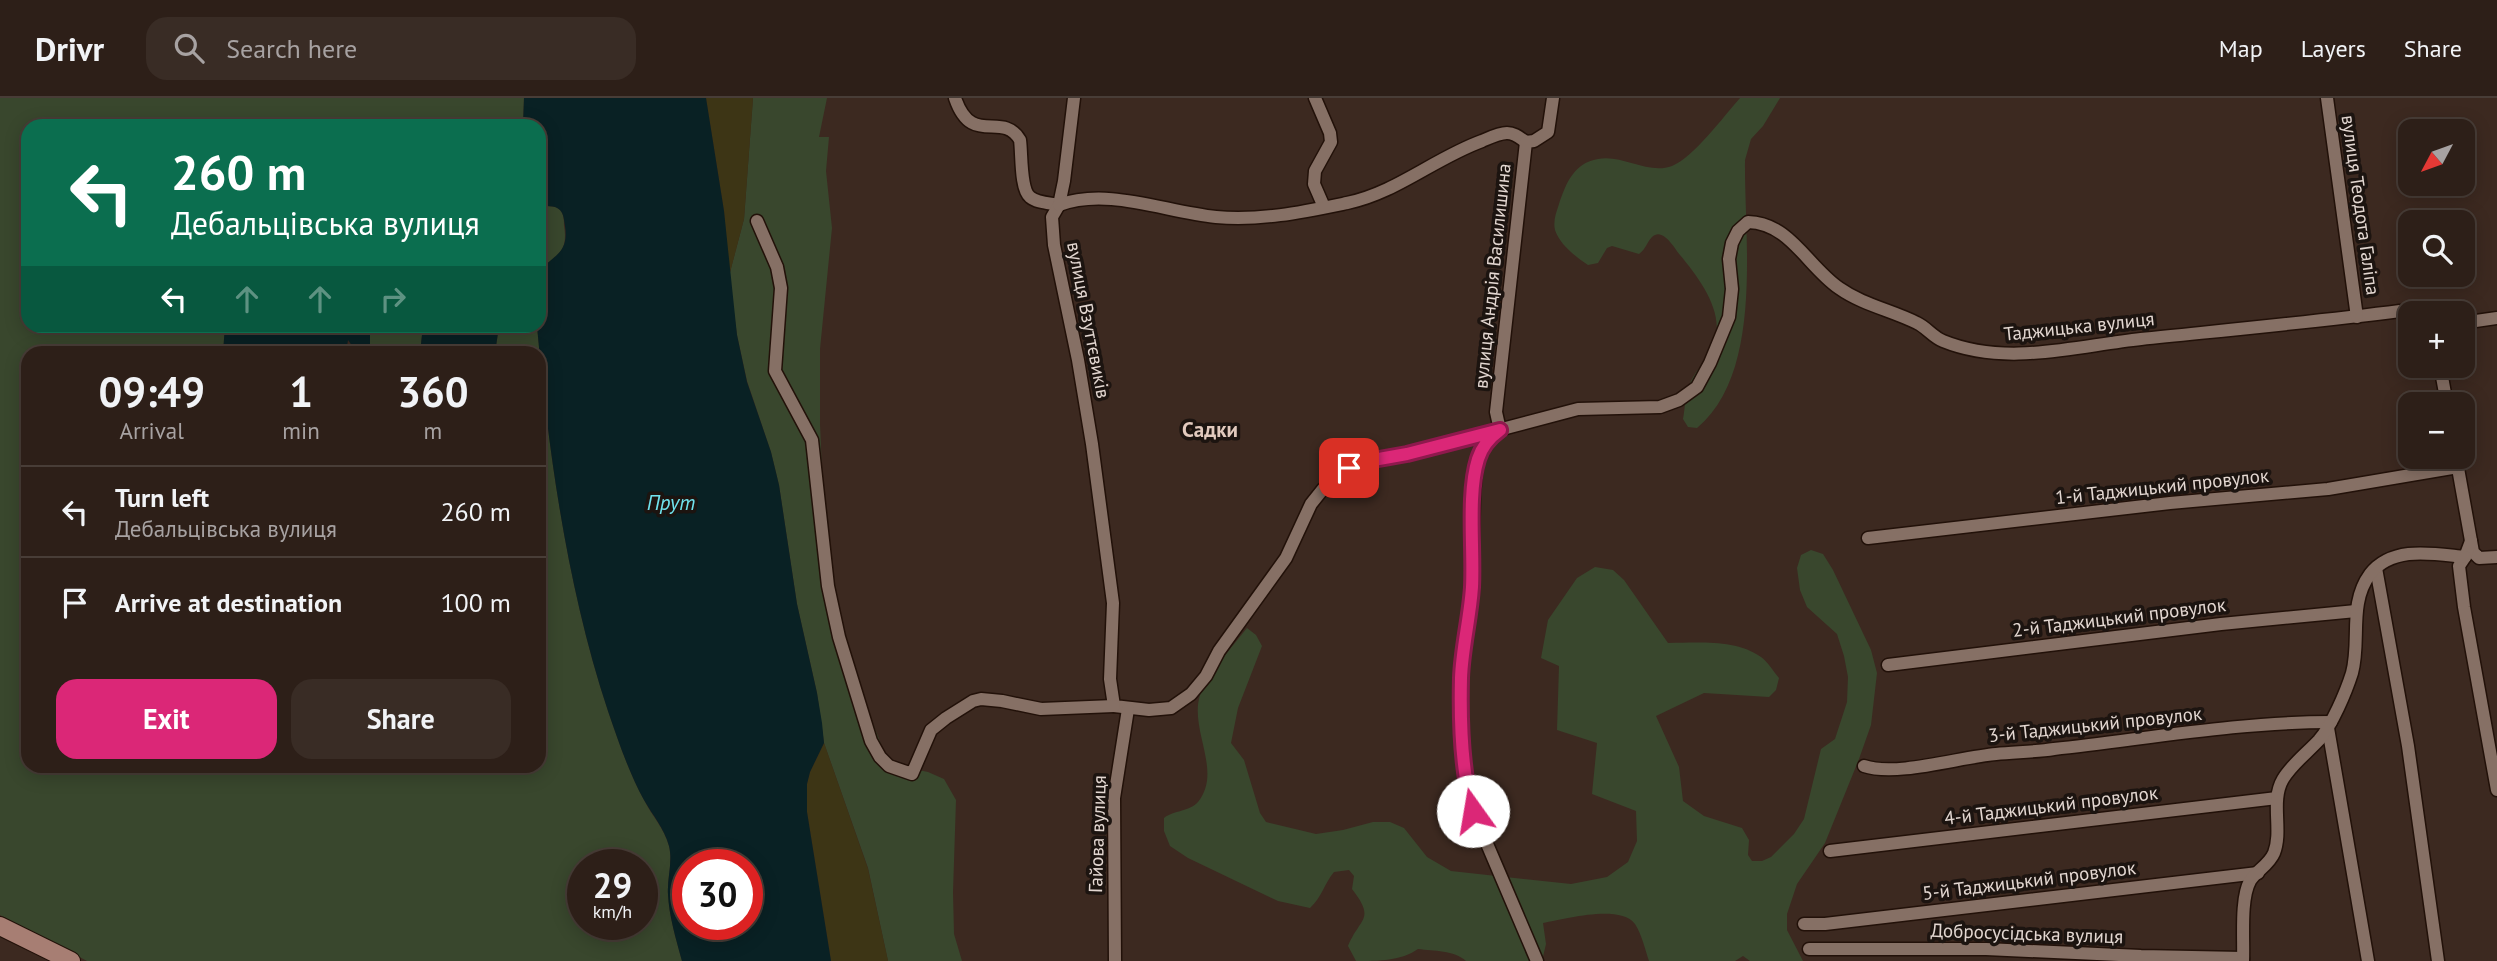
<!DOCTYPE html>
<html lang="en">
<head>
<meta charset="utf-8">
<style>
	body { margin:0; font-family:"PT Sans",sans-serif; background:#392c25; color:#f1f3f6; height:100vh; display:flex; flex-direction:column; font-size:26px; white-space:nowrap }
	* { box-sizing:border-box; margin:0 }
	p { font-size:23px; color:#a7a2a2 }
	.icon { flex:none; width:38px; height:38px; fill:none; stroke:currentColor; stroke-width:2; stroke-linecap:round; stroke-linejoin:round }
	.map { position:relative; flex:1; overflow:hidden }
	.panel { position:absolute; left:21px; top:248px; width:525px; height:427px; display:flex; flex-direction:column; background:#2d1f18; border-radius:21px; box-shadow:0 4px 18px #0003,0 0 0 2px #483d37 }
	.panel>* { flex:none }
	.banner { position:absolute; left:21px; top:21px; width:525px; height:214px; border-radius:21px; box-shadow:0 4px 18px #0003,0 0 0 2px #483d37; background:#0b6e4f; color:#fff; overflow:hidden }
	.needle { width:46px; rotate:229deg }
	.controls { position:absolute; left:2398px; top:21px; display:grid; gap:14px }
	.controls a { display:grid; place-items:center; width:77px; height:77px; border-radius:14px; background:#2d1f18; box-shadow:0 4px 18px #0003,0 0 0 2px #483d37; font-size:35px }
	.speed { position:absolute; left:567px; top:751px; display:flex; gap:14px; font-size:35px; font-weight:700; text-align:center }
	.speed>* { display:grid; place-content:center; width:91px; height:91px; border-radius:50%; background:#2d1f18; box-shadow:0 4px 18px #0003,0 0 0 2px #483d37; line-height:1 }
	.speed small { font-size:18px; font-weight:400 }
	.speed .limit { border:10px solid #d22; background:#fff; color:#111 }
	.pin { position:absolute; display:grid; place-items:center; width:60px; height:60px; color:#fff; margin:-30px; border-radius:14px; box-shadow:0 4px 10px #0006 }
	.me { position:absolute; width:77px; margin:-38px; rotate:347deg; stroke-linejoin:round; filter:drop-shadow(0 0 5px #0008) }
	.turn { display:flex; align-items:center; gap:24px; height:147px; padding:0 35px; font-size:32px }
	.turn .icon { width:91px; height:91px; stroke-width:2.5 }
	.turn b { display:block; font-size:49px; line-height:60px }
	.lanes { display:flex; align-items:center; height:66px; padding:0 35px; background:#0003; justify-content:center; gap:35px; direction:ltr }
	.lanes .off { opacity:.35 }
	.eta { display:flex; justify-content:space-evenly; align-items:center; height:119px; text-align:center }
	.eta b { font-size:42px; font-weight:700; line-height:49px }
	.primary-button { display:flex; gap:14px; margin-top:auto; padding:14px 35px }
	.primary-button a { flex:1; height:80px; border-radius:21px; background:#db2777; color:#fff; font-size:28px; font-weight:700; line-height:80px; text-align:center }
	.primary-button a+a { background:#392c25; color:#f1f3f6 }
	ul { padding:0; list-style:none }
	li { display:flex; align-items:center; gap:21px; height:91px; padding:0 35px; border-top:2px solid #483d37 }
	li div { flex:1 }
	li b { display:block; font-size:26px }
	li em { font-style:normal }
	header { display:flex; align-items:center; gap:42px; box-sizing:border-box; height:98px; padding:0 35px; background:#2d1f18; border-bottom:2px solid #483d37 }
	header strong { font-size:33px }
	nav { display:flex; gap:38px; margin-inline-start:auto; font-size:24px }
	.search { width:490px; height:63px; background:#392c25; display:flex; align-items:center; gap:18px; box-sizing:border-box; padding:0 24px; border-radius:21px; color:#a7a2a2; font-size:26px }
	.map>svg:first-child { display:block }
</style>
</head>
<body>
<header>
<strong>Drivr</strong>
<div class="search"><svg class="icon" aria-label="search" viewBox="0 0 24 24"><circle cx="10" cy="10" r="6"/><path d="M15 15l6 6"/></svg>Search here</div>
<nav><a>Map</a><a>Layers</a><a>Share</a></nav>
</header>
<div class="map">
<svg width="2497" height="863" viewBox="0 0 2497 863">
	<rect width="100%" height="100%" fill="#3c2920"/>
	<!-- green -->
	<g fill="#39472d" fill-rule="evenodd">
		<path d="M0,0H524L523,28H28V228H225L223,255L28,256V392L20,422L28,442V668H539V256L495,255L499,228H537C549,357 567,489 608,613C618,642 629,675 644,702C652,718 664,730 669,748C673,764 667,780 668,796C669,818 676,841 682,863H87L0,817ZM583,766H642V826H583Z"/>
		<path d="M753,0H827L819,39H829L826,73L832,130L820,251V326L825,445L832,496L854,576L884,654L899,668L928,674L944,681L956,702L953,794L954,836L962,863H888L868,770L824,645L817,595L797,506L779,387L771,354L747,283L737,237L729,178L744,121Z"/>
		<path d="M1740,0H1780L1763,28L1751,41L1745,62C1744,141 1764,274 1697,330L1688,329L1683,321C1685,311 1685,299 1688,290C1693,275 1706,263 1713,248C1727,216 1699,180 1680,157C1674,150 1663,129 1652,139C1647,144 1646,151 1639,156L1612,148L1607,150L1598,165L1588,167C1576,159 1560,147 1555,132C1553,123 1556,115 1559,106C1566,85 1574,65 1598,61C1622,56 1648,77 1672,68C1693,60 1724,18 1740,0Z"/>
		<path d="M539,106C546,110 554,106 560,112C564,116 564,123 564,128C569,156 554,157 539,173Z"/>
		<path d="M370,228H423L420,255L364,256L370,250Z"/>
		<path d="M1811,452L1823,456L1833,472L1871,552L1877,575L1871,627L1859,661L1825,745L1797,786L1787,816V832L1803,863H1750L1743,858L1735,863H1649C1645,851 1642,837 1635,826C1620,806 1565,821 1543,825L1546,846L1542,863H1466C1454,852 1434,853 1418,851C1401,863 1379,863 1356,863L1348,848C1360,819 1376,822 1352,791L1354,778L1349,772L1334,774C1324,786 1322,799 1310,810L1278,803L1188,760L1170,748L1164,733V720C1174,712 1189,714 1198,704C1223,673 1189,632 1200,597C1205,580 1235,545 1247,530L1256,537L1262,548L1238,610L1231,645L1244,662L1260,715L1266,724L1316,736L1343,732L1373,724H1390L1404,730L1427,759L1451,773L1571,786L1607,779L1628,764L1637,743L1636,713L1592,696L1597,645L1557,632L1559,568L1541,560L1548,522L1577,480L1595,469L1613,472L1624,482L1668,545C1698,545 1735,541 1761,559C1768,564 1773,573 1779,580L1776,592L1769,599L1704,595L1656,618L1679,669L1683,703L1704,718L1742,730L1749,742L1748,757L1752,763H1762L1771,759L1794,736L1804,721L1821,651L1835,641L1847,604L1848,579L1844,558L1837,536L1807,509L1800,492L1797,470L1801,457Z"/>
	</g>
	<!-- sand -->
	<g fill="#3d3515">
		<path d="M706,0H753L744,121L729,178L724,113Z"/>
		<path d="M824,645L868,771L888,863H831L807,714V686L810,674Z"/>
	</g>
	<!-- water -->
	<g fill="#092124" fill-rule="evenodd">
		<path d="M524,0H706L724,113L737,237L747,284L771,354L779,387L797,506L817,595L822,625L824,645L810,674L807,686V714L831,863H682C676,841 669,818 668,796C667,780 673,764 669,748C664,730 653,718 644,702C629,675 618,642 608,613C567,489 549,357 537,228H539V173C554,157 569,155 565,128C564,123 564,116 560,112C554,106 546,110 539,106V28H523ZM688,766H747V826H688Z"/>
		<path d="M225,228H370V250L364,255H357L348,242L346,255H223Z"/>
		<path d="M423,228H499L495,255H420Z"/>
		<path d="M28,392V442L20,422L19,403Z"/>
	</g>
	<g fill="none" stroke-linecap="round" stroke-linejoin="round">
		<defs>
			<g id="street">
				<path d="M955,0C972,50 1002,12 1020,42C1022,56 1020,91 1030,99C1037,105 1050,105 1059,107"/>
				<path d="M1074,0L1064,83L1059,107L1052,119L1054,147L1078,262L1092,346L1113,505L1110,581L1114,608L1149,612L1171,610L1191,596L1206,578L1219,553L1286,460L1311,406L1323,391L1349,370L1362,364L1407,356L1578,311L1660,309L1679,302L1697,289L1710,265L1729,219L1732,191L1729,161L1732,145L1738,133L1748,124C1790,125 1807,168 1839,190C1863,207 1891,212 1917,225C1926,229 1933,239 1943,243C2007,269 2075,248 2141,241C2228,232 2314,224 2400,213L2410,215"/>
				<path d="M1315,0L1330,35L1331,44L1315,73L1314,86L1324,109"/>
				<path d="M2327,0L2357,219"/>
				<path d="M1059,107C1108,89 1165,114 1216,119C1261,123 1303,114 1347,105C1396,95 1435,60 1482,43C1489,40 1499,35 1507,35C1515,35 1520,40 1526,44"/>
				<path d="M757,123L777,169L781,190L775,273L812,342L828,488L839,539L871,643L880,659L889,668L912,676L931,632L946,620L973,603L981,601L1002,603L1041,611L1114,608"/>
				<path d="M2462,225L2497,220"/>
				<path d="M2440,268L2447,306"/>
				<path d="M2456,359L2473,454L2479,460L2497,459"/>
				<path d="M1868,440L2170,405L2328,391L2458,369"/>
				<path d="M2471,443L2465,459L2459,468L2464,509L2497,692"/>
				<path d="M2376,470L2408,648L2438,863"/>
				<path d="M1888,567L2221,526L2356,513"/>
				<path d="M2328,630L2368,863"/>
				<path d="M1864,668C1897,679 1960,659 1996,656C2015,654 2035,654 2054,651C2146,641 2238,624 2331,624"/>
				<path d="M1830,753L2277,700"/>
				<path d="M1804,826H1825L2258,775"/>
				<path d="M1809,851H1986L2141,858L2243,860"/>
				<path d="M1115,863L1114,700L1128,611"/>
				<path d="M1537,863L1473,713L1466,690L1463,662L1461,579L1472,490L1474,395L1477,364L1483,349L1489,340L1500,332L1496,314L1526,44L1534,43L1548,34L1553,0"/>
				<path d="M2243,863C2244,842 2240,801 2250,783C2256,773 2269,767 2274,755C2283,732 2270,703 2283,681C2292,666 2307,655 2319,642C2332,627 2346,594 2352,575C2361,542 2348,506 2370,476C2393,447 2434,456 2465,459"/>
			</g>
			<path id="secondary" d="M0,828L71,863"/>
		</defs>
		<!-- street casing -->
		<use href="#street" stroke="#221109" stroke-width="15"/>
		<!-- secondary casing -->
		<use href="#secondary" stroke="#221109" stroke-width="20"/>
		<!-- street -->
		<use href="#street" stroke="#867065" stroke-width="12"/>
		<!-- secondary -->
		<use href="#secondary" stroke="#a77e73" stroke-width="18"/>
	</g>
	<g fill="none" stroke-linecap="round" stroke-linejoin="round">
		<defs>
			<path id="route" d="M1349,370L1362,364L1407,356L1500,332C1489,340 1482,348 1478,361C1467,396 1474,451 1472,489C1470,520 1462,550 1461,580C1460,622 1461,673 1473,713"/>
		</defs>
		<!-- route casing -->
		<use href="#route" stroke="#8e194d" stroke-width="18"/>
		<!-- route -->
		<use href="#route" stroke="#db2777" stroke-width="12"/>
	</g>
	<g text-anchor="middle" stroke-width="7" stroke-linejoin="round" paint-order="stroke">
		<!-- street labels -->
		<g font-size="19" fill="#e3d7d1" stroke="#1c1410">
			<text transform="translate(2361 107) rotate(82)" y="7">вулиця Теодота Галіпа</text>
			<text transform="translate(1492 178) rotate(-84)" y="7">вулиця Андрія Василишина</text>
			<text transform="translate(1089 222) rotate(79)" y="7">вулиця Взуттєвиків</text>
			<text transform="translate(2079 228) rotate(-6)" y="7">Таджицька вулиця</text>
			<text transform="translate(2162 388) rotate(-6)" y="7">1-й Таджицький провулок</text>
			<text transform="translate(2119 519) rotate(-7)" y="7">2-й Таджицький провулок</text>
			<text transform="translate(2095 626) rotate(-6)" y="7">3-й Таджицький провулок</text>
			<text transform="translate(2051 707) rotate(-7)" y="7">4-й Таджицький провулок</text>
			<text transform="translate(1097 736) rotate(-88)" y="7">Гайова вулиця</text>
			<text transform="translate(2029 782) rotate(-7)" y="7">5-й Таджицький провулок</text>
			<text transform="translate(2027 835) rotate(2)" y="7">Добросусідська вулиця</text>
		</g>
		<!-- neighbourhood labels -->
		<g font-size="21" font-weight="bold" fill="#e1c9bd" stroke="#1c1410">
			<text x="1210" y="339">Садки</text>
		</g>
		<!-- water labels -->
		<g font-size="21" font-style="italic" fill="#70e3ee" stroke="#1c1410">
			<text x="671" y="412">Прут</text>
		</g>
	</g>
</svg>
<div class="controls">
<a><svg class="needle" viewBox="-14 -14 28 28"><path d="M0-13l5 13h-10z" fill="#e53935"/><path d="M0 13l5-13h-10z" fill="#a7a2a2"/></svg></a>
<a><svg class="icon" aria-label="search" viewBox="0 0 24 24"><circle cx="10" cy="10" r="6"/><path d="M15 15l6 6"/></svg></a>
<a>+</a>
<a>−</a>
</div>
<div class="speed"><div>29<small>km/h</small></div><div class="limit">30</div></div>
<div class="pin" style="left:1349px;top:370px;background:#d93025"><svg class="icon" aria-label="arrive" viewBox="0 0 24 24"><path d="M6 21V4h12l-3 4 3 4H6"/></svg></div>
<svg class="me" style="left:1473px;top:713px" viewBox="-20 -20 40 40"><circle r="19" fill="#fff"/><path d="M0-13L10 11 0 6-10 11z" fill="#db2777"/></svg>
<div class="banner">
<div class="turn"><svg class="icon" aria-label="left" viewBox="0 0 24 24"><path d="M17 20v-9H6M10 6l-5 5 5 5"/></svg><div><b>260 m</b>Дебальцівська вулиця</div></div>
<div class="lanes"><svg class="icon" aria-label="left" viewBox="0 0 24 24"><path d="M17 20v-9H6M10 6l-5 5 5 5"/></svg><svg class="icon off" aria-label="ahead" viewBox="0 0 24 24"><path d="M12 20V5M6 11l6-6 6 6"/></svg><svg class="icon off" aria-label="ahead" viewBox="0 0 24 24"><path d="M12 20V5M6 11l6-6 6 6"/></svg><svg class="icon off" aria-label="right" viewBox="0 0 24 24"><path d="M7 20v-9h11M14 6l5 5-5 5"/></svg></div>
</div>
<section class="panel">
<div class="eta">
<div><b>09:49</b><p>Arrival</p></div>
<div><b>1</b><p>min</p></div>
<div><b>360</b><p>m</p></div>
</div>
<ul>
<li><svg class="icon" aria-label="left" viewBox="0 0 24 24"><path d="M17 20v-9H6M10 6l-5 5 5 5"/></svg><div><b>Turn left</b><p>Дебальцівська вулиця</p></div><em>260 m</em></li>
<li><svg class="icon" aria-label="arrive" viewBox="0 0 24 24"><path d="M6 21V4h12l-3 4 3 4H6"/></svg><div><b>Arrive at destination</b></div><em>100 m</em></li>
</ul>
<div class="primary-button"><a>Exit</a><a>Share</a></div>
</section>
</div>
</body>
</html>
